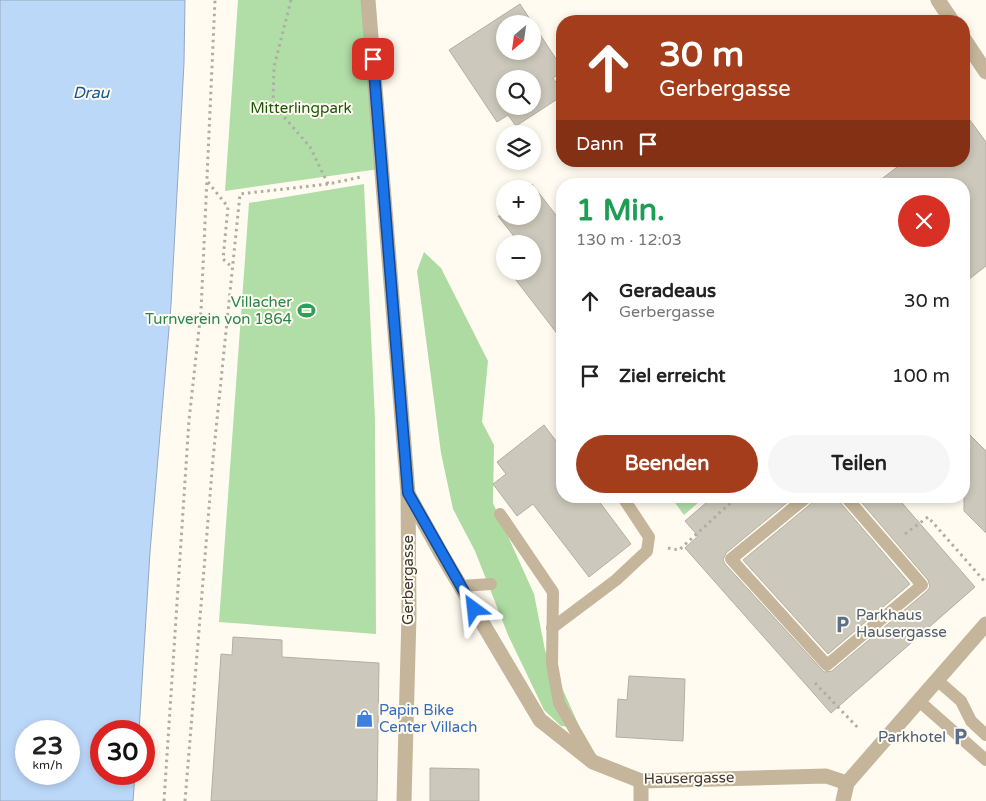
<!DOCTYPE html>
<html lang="de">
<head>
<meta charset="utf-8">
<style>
	body { margin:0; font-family:"Varela Round",sans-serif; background:#f6f6f6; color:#222; height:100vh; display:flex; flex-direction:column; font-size:19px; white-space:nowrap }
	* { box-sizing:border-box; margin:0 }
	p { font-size:16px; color:#767676 }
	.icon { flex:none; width:28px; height:28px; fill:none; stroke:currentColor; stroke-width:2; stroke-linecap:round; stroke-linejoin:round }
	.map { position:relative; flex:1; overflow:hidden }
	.details { position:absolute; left:556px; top:178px; width:414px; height:325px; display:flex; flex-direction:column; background:#fff; border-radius:20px; box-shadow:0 2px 8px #0003 }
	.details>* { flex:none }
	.banner { position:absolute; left:556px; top:15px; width:414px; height:152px; border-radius:20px; box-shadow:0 2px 8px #0003; background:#a43d1b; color:#fff; overflow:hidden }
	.needle { width:32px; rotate:209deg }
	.controls { position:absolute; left:496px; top:15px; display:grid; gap:10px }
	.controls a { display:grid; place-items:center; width:45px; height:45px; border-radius:50%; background:#fff; box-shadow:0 2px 8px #0003; font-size:25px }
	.speed { position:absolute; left:15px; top:720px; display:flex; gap:10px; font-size:25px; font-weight:700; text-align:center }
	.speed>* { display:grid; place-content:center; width:65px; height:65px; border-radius:50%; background:#fff; box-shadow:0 2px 8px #0003; line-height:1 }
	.speed small { font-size:12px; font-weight:400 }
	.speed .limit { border:8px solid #d22; background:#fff; color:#111 }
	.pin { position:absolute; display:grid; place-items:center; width:42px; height:42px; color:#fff; margin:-21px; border-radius:10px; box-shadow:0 2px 8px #0006 }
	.me { position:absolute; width:55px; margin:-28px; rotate:330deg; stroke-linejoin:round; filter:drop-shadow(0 0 4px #0008) }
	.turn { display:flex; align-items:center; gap:18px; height:105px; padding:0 20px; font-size:22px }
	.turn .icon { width:65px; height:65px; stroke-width:2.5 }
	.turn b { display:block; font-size:35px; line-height:42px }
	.then { display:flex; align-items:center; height:48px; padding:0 20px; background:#0003; gap:10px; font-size:19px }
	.round { display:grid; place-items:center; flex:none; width:52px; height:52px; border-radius:26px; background:#f6f6f6 }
	.summary { display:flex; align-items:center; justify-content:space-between; height:85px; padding:0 20px }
	h1 { font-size:30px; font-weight:700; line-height:38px; color:#1e9e55 }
	.primary-button { display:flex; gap:10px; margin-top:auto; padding:10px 20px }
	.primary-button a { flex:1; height:58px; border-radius:30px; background:#a43d1b; color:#fff; font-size:20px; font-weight:700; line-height:58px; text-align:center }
	.primary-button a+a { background:#f6f6f6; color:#222 }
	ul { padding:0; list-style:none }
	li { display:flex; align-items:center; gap:15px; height:75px; padding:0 20px }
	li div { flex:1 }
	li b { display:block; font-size:19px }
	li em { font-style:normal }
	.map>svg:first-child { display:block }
</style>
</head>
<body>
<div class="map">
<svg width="986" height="801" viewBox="0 0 986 801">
	<rect width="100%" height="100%" fill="#fffbf0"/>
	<!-- green -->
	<g fill="#b1dea7">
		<path d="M238,0H362L379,169L225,191Z"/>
		<path d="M364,184L375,419L376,634L219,622L249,203Z"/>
		<path d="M670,496H706L684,515Z"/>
	</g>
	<!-- forest -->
	<path fill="#addba2" d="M424,252L441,268L488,361L482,422L494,445L493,503L534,594L545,650L580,728L561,726L544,710L508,635L475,551L453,509L441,453L417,271Z"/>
	<!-- water -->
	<path fill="#bcd8f9" stroke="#95a8be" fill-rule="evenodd" d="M0,0H185L184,63L171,305L150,552L139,731H101V774H135L133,801H0ZM69,731V774H26V731Z"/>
	<!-- building -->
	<g fill="#ccc8bb" stroke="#b3afa2" fill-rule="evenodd">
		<path d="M520,4L562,68V72L553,78L562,91V96L516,126L508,115L497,122L449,50ZM505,24H532V51H505ZM505,79H532V106H505Z"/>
		<path d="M964,112L986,142V266L964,283V184H875L905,161H964Z"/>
		<path d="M532,184L562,223V340L509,271H532V244H520L498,216H532Z"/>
		<path d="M544,425L562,449V496H595L631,544L589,577L533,504L517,516L493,484L506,474L497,462Z"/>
		<path d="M964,429L986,451V533L964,511Z"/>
		<path d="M714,496H795L726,553L723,560L725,564L824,672L832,671L927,591L930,587L928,580L856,496H896L975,587L831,713L685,548L698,536L685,521Z"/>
		<path d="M816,496H837L839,501L910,584L828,654L743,560L813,502Z"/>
		<path d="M233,637L282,640V657L379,663L377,801H211L221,654L232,655Z"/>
		<path d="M629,676L685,679L683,741L616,737L618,699L627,700Z"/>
		<path d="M430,768L479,769V801H430Z"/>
	</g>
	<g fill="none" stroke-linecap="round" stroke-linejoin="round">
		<!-- path -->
		<g stroke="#afada4" stroke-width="3" stroke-dasharray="2.5 4" stroke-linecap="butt">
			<path d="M291,0L274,67L273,104L310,147L328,184"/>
			<path d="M208,182L228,207L223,259L233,268"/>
			<path d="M905,534L928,517L986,583"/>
			<path d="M668,548L679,550L738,496"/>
			<path d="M815,683L860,730"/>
			<path d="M164,801L189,420L201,311L215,0"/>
			<path d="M185,801L213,459L240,194L328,184L361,177"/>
		</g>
		<!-- lane -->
		<g stroke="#c5b59a" stroke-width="12">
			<path d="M808,496L731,559L827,665L922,585L845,496"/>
			<path d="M500,514L553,592L552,664L559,703L592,760"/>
			<path d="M461,586L491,584"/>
			<path d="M552,628L616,580L647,551L649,537L622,496"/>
			<path d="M937,680L961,701L971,721L986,735"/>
			<path d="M919,701L986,760"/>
		</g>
		<!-- street -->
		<g stroke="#c5b59a" stroke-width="15">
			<path d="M368,0L408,493L409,615L404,801"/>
			<path d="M938,0L952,21"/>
			<path d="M964,39L986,72"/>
			<path d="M408,494L442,555L540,720L593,762L641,781L826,776L847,783L986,624"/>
			<path d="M641,801V781"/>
			<path d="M843,801L847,783"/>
		</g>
	</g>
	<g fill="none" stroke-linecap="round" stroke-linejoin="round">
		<defs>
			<path id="route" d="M373,59L408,493L474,609"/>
		</defs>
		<!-- route casing -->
		<use href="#route" stroke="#114b97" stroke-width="12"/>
		<!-- route -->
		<use href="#route" stroke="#1a73e8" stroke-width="9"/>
	</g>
	<!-- icons -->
	<defs>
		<symbol id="stadium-bare" viewBox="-9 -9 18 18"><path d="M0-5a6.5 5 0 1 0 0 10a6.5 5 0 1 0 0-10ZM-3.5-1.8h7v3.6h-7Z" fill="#2e9e5b" stroke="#fffbf0" stroke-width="2.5" paint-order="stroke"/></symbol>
		<symbol id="parking-bare" viewBox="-9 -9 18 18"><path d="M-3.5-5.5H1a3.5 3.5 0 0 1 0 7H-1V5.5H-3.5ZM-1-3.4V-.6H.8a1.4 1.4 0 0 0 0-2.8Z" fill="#5c6f8a" stroke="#fffbf0" stroke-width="2.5" paint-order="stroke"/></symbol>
		<symbol id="shop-bare" viewBox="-9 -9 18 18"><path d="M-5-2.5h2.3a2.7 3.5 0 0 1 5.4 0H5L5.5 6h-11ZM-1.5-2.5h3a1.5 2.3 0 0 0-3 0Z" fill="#3f7fe0" stroke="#fffbf0" stroke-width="2.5" paint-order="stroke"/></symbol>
	</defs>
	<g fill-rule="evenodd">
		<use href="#stadium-bare" x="294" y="298" width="25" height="25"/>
		<use href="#parking-bare" x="830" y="612" width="25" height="25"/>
		<use href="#shop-bare" x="352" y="706" width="25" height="25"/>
		<use href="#parking-bare" x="948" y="724" width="25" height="25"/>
	</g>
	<g text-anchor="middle" stroke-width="4" stroke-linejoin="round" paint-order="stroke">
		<!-- park labels -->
		<g font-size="15" fill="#1c5608" stroke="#fffbf0">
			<text x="301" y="113">Mitterlingpark</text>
		</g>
		<!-- leisure labels -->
		<g font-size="15" fill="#27864d" stroke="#fffbf0" text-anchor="end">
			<text x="292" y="307">Villacher<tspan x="292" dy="17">Turnverein von 1864</tspan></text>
		</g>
		<!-- street labels -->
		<g font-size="15" fill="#3a3933" stroke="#fffbf0">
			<text transform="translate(408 580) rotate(-90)" y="5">Gerbergasse</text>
			<text transform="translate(689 778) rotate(-1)" y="5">Hausergasse</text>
		</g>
		<!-- service labels -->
		<g font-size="15" fill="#4e5e75" stroke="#fffbf0" text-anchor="start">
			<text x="856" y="620">Parkhaus<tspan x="856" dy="17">Hausergasse</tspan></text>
			<text x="946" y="742" text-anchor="end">Parkhotel</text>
		</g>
		<!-- shop labels -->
		<g font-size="15" fill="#366cbe" stroke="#fffbf0" text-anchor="start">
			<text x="379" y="715">Papin Bike<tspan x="379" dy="17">Center Villach</tspan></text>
		</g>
		<!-- water labels -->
		<g font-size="16" font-style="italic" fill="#145695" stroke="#fffbf0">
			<text x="91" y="98">Drau</text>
		</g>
	</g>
</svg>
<div class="controls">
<a><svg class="needle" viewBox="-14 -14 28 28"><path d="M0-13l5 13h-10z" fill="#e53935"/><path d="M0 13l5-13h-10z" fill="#767676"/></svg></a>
<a><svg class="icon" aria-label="search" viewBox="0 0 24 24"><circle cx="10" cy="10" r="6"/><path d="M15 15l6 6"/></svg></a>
<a><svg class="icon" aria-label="layers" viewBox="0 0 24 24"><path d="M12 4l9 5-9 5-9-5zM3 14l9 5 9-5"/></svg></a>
<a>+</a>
<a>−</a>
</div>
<div class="speed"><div>23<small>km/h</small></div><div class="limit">30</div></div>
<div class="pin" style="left:373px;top:59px;background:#d93025"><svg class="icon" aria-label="arrive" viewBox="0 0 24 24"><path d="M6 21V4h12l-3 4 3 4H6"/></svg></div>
<svg class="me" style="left:474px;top:609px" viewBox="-20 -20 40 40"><path d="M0-17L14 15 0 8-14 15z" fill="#1a73e8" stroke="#fff" stroke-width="4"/></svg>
<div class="banner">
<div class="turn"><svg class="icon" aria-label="ahead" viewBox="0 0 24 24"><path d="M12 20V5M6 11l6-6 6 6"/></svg><div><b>30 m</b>Gerbergasse</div></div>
<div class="then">Dann<svg class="icon" aria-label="arrive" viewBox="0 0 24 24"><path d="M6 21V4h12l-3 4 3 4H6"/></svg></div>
</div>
<section class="details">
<div class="summary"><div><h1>1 Min.</h1><p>130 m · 12:03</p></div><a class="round" style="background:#d93025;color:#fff"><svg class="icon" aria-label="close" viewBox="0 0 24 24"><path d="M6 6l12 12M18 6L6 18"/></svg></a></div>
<ul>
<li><svg class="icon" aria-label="ahead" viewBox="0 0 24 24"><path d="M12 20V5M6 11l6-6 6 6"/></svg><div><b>Geradeaus</b><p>Gerbergasse</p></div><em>30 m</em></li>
<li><svg class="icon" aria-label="arrive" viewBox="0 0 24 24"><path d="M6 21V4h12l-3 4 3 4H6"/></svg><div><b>Ziel erreicht</b></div><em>100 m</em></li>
</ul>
<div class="primary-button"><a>Beenden</a><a>Teilen</a></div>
</section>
</div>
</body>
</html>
